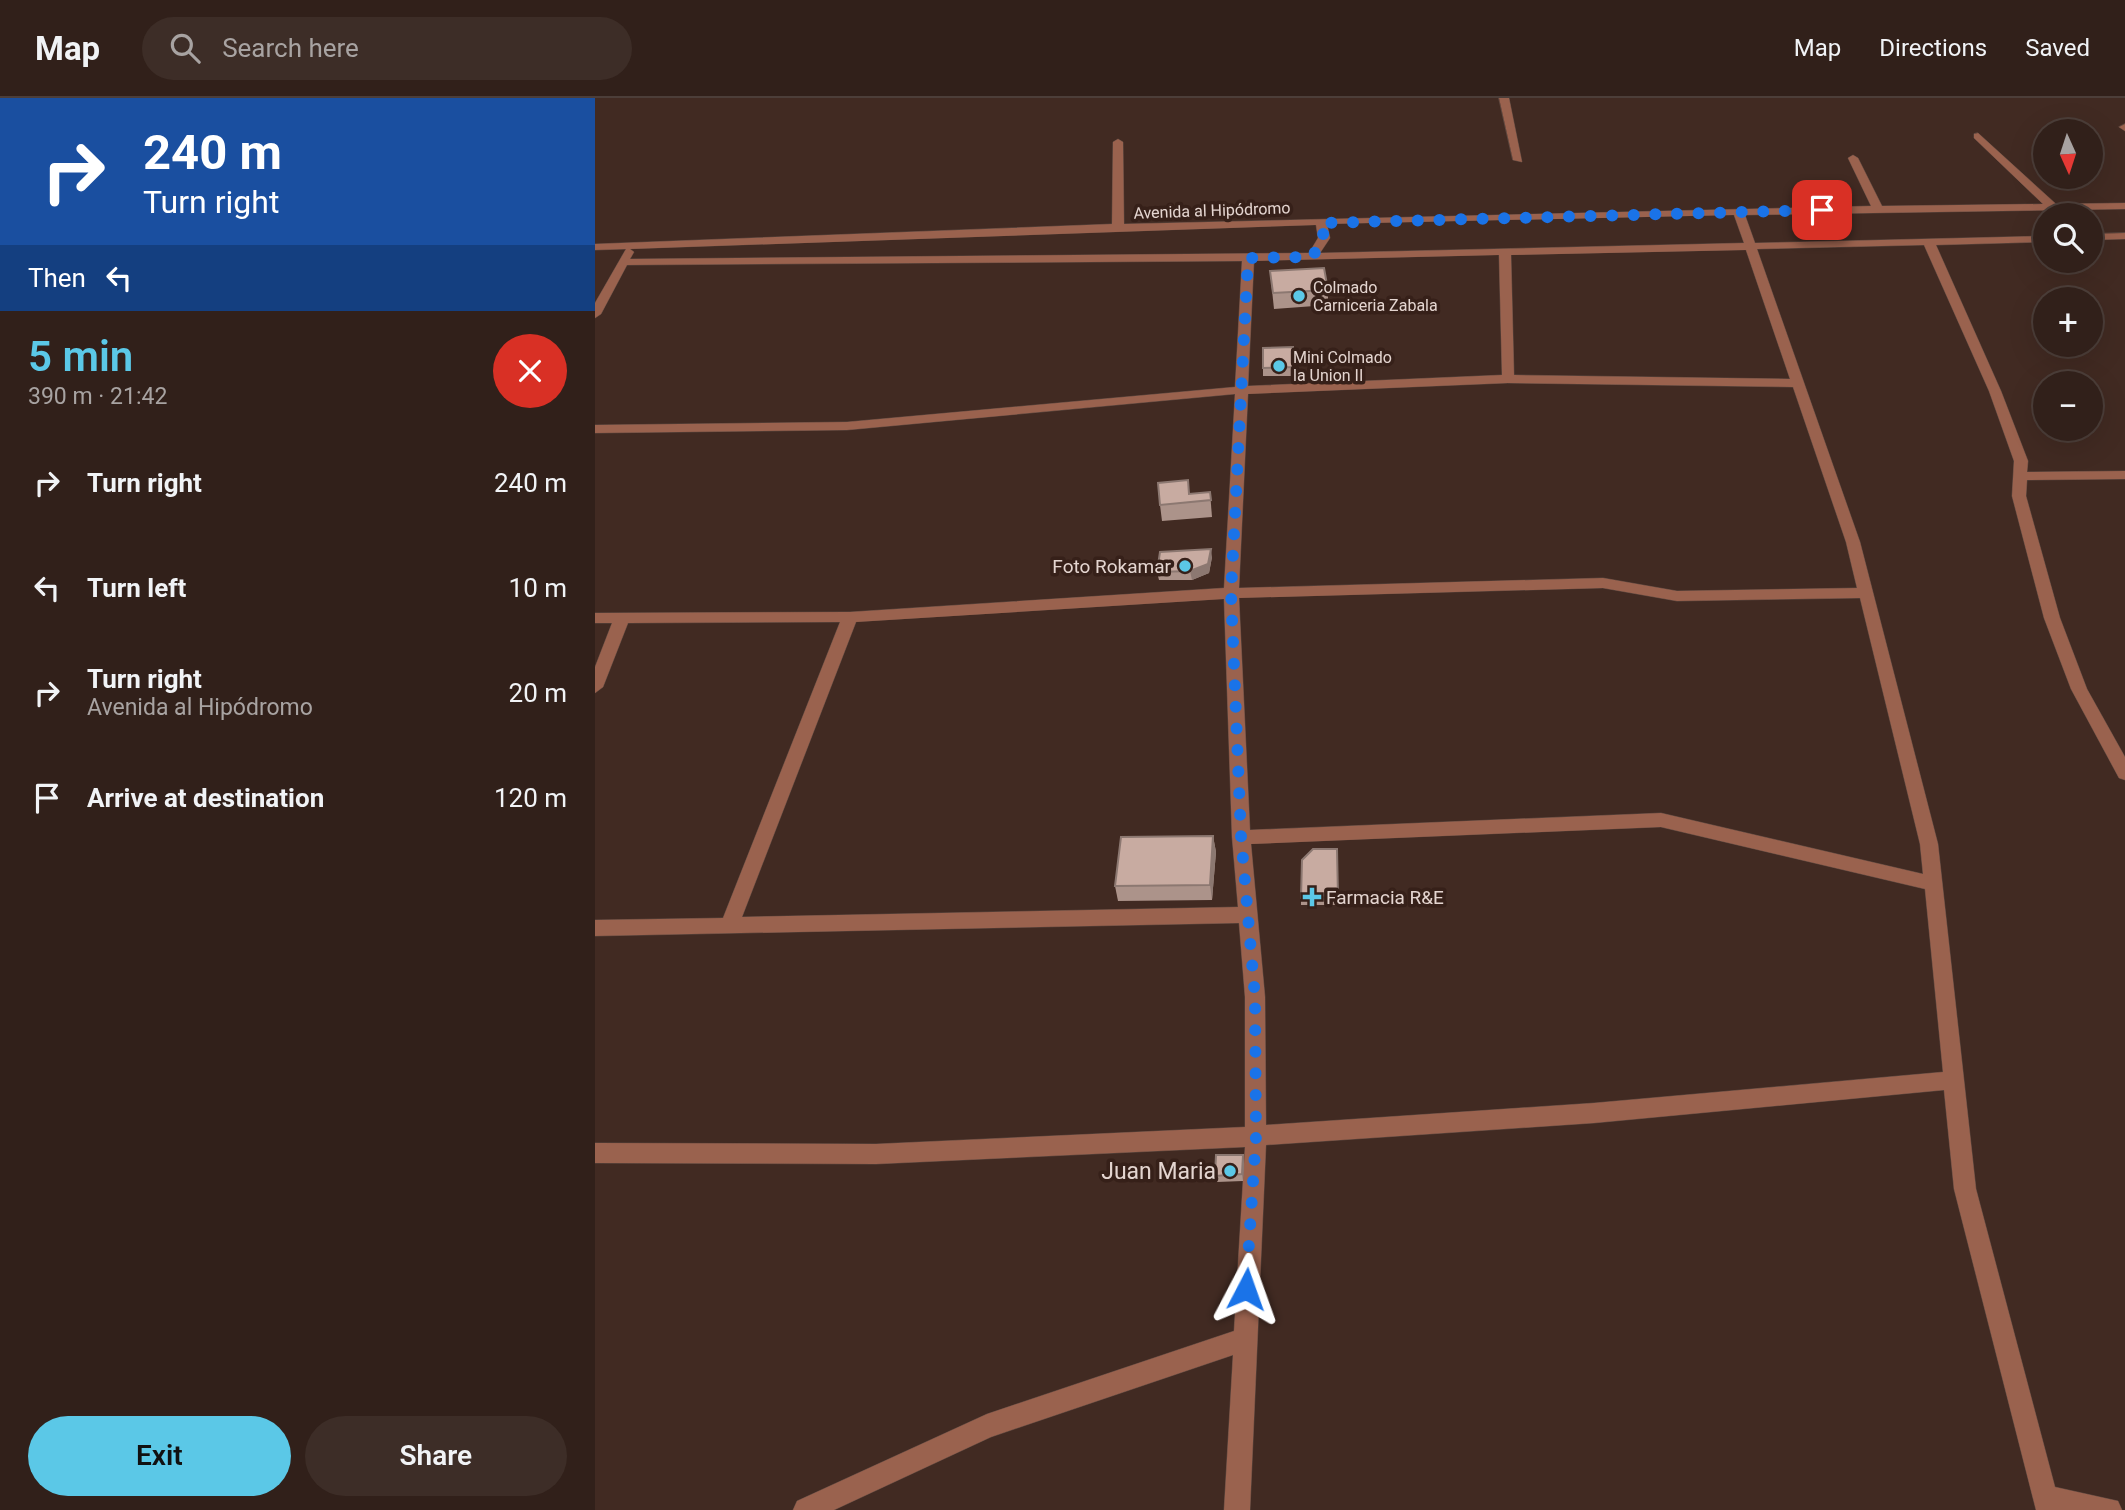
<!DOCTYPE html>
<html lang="en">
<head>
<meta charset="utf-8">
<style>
	body { margin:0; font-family:Roboto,sans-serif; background:#3d2d27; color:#f1f3f6; height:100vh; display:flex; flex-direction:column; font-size:26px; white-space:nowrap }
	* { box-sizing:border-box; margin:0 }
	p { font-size:23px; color:#a8a3a2 }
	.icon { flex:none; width:38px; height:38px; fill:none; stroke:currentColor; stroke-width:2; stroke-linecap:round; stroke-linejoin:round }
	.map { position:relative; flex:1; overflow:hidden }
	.details { display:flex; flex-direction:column; background:#31201a; width:595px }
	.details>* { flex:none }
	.guide { background:#1a4fa0; color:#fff; overflow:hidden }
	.needle { width:46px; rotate:177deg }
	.fabs { position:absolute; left:1438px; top:21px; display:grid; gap:14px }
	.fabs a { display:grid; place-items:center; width:70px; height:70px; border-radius:50%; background:#31201a; box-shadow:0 7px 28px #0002,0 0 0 2px #4c3e39; font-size:35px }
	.pin { position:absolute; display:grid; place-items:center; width:60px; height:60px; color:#fff; margin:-30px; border-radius:14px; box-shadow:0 4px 10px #0006 }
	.me { position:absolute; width:77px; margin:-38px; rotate:4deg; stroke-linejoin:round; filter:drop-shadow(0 0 5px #0008) }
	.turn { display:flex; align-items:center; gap:24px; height:147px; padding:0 28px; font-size:32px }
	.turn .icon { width:91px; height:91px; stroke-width:2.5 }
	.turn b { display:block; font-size:49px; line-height:60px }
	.then { display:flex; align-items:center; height:66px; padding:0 28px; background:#0003; gap:14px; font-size:26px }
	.round { display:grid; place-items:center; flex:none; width:74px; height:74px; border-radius:37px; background:#3d2d27 }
	.headline { display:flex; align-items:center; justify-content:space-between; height:119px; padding:0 28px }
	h1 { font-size:42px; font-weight:600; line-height:52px; color:#5bc8e7 }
	.button { display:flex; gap:14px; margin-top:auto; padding:14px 28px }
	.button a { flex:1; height:80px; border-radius:42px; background:#5bc8e7; color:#111; font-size:28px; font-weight:600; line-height:80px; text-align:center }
	.button a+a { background:#3d2d27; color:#f1f3f6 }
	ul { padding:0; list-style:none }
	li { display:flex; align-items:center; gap:21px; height:105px; padding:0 28px }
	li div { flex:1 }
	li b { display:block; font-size:26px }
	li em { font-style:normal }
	header { display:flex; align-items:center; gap:42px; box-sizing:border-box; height:98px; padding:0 35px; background:#31201a; border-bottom:2px solid #4c3e39 }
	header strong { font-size:33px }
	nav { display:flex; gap:38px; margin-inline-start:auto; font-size:24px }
	.search { width:490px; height:63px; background:#3d2d27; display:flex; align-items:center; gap:18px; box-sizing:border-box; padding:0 24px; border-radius:38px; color:#a8a3a2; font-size:26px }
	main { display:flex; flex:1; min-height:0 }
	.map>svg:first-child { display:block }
</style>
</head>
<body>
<header>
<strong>Map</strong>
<div class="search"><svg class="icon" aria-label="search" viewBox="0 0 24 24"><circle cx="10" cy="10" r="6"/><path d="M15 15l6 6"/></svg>Search here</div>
<nav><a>Map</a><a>Directions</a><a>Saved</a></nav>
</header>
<main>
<section class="details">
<div class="guide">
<div class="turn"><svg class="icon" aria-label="right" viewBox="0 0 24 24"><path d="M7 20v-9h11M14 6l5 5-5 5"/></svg><div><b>240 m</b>Turn right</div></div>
<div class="then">Then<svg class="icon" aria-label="left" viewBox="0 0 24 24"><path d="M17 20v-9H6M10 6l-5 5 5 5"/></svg></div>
</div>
<div class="headline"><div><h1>5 min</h1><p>390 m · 21:42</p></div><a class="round" style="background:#d93025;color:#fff"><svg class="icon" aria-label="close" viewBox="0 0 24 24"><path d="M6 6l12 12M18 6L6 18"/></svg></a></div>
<ul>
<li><svg class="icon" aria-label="right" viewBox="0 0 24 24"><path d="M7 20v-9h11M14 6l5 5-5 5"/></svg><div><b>Turn right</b></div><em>240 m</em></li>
<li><svg class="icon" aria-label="left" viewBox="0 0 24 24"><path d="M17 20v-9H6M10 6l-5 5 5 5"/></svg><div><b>Turn left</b></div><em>10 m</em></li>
<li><svg class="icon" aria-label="right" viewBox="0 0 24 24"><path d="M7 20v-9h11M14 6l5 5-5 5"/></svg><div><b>Turn right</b><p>Avenida al Hipódromo</p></div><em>20 m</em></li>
<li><svg class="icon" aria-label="arrive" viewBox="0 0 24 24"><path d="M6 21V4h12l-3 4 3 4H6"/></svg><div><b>Arrive at destination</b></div><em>120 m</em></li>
</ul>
<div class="button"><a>Exit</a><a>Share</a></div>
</section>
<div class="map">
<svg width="1530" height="1412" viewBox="0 0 1530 1412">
	<rect width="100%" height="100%" fill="#412a22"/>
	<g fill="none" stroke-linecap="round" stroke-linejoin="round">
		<defs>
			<g id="minor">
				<path d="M904,0H914L927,64L918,62Z"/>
				<path d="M1530,26V33L1524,29Z"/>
				<path d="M1383,35L1461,106L1530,105V111L1150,117L1160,145L1451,138V144L1341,147L1406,293L1433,363L1432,374L1530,373V381L1432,382L1431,398L1465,520L1492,591L1530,659V682L1524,680L1476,591L1449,520L1417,398L1419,363L1394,293L1329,147L1162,151L1265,444L1343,746L1381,1091L1460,1389L1523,1403L1527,1412H1441L1359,1091L1349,992L999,1025L671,1047L655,1412H629L638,1257L396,1339L239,1412H198L202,1403L392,1316L639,1233L650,1049L281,1066L0,1065V1045L281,1046L650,1029V899L644,825L0,838V822L128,820L245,524L33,525L8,589L0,595V569L17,525H0V515L255,514L629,490L640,296L252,332L0,335V327L252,324L640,289L647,163L32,167L6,216L0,220V205L31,151L0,152V146L517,126L518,44L523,41L528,44L529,126L1276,108L1253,60L1258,57L1263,60L1287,108L1448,106L1379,40V36ZM1139,117L1149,145L725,155L735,140L732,126ZM721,127L723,140L714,155L35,161L39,154L35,151ZM1151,152L1195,281L919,277L916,157ZM904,157L907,277L653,288L659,163ZM913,285L1198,289L1251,444L1262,490L1082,493L1008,480L644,490L653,296ZM1008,490L1082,503L1265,500L1325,746L1328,776L1066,715L655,732L644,500ZM629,501L637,739L643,809L147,819L261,524ZM1066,729L1330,791L1348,974L999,1005L671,1027L670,899L656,746Z"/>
				<path d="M1530,135V141L1496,142V136Z"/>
			</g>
		</defs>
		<!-- minor casing -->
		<use href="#minor" stroke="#5e4941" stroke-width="1"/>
		<!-- minor -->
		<use href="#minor" fill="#9a624e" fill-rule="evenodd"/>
	</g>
	<!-- wall -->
	<g fill="#ac938a">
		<path d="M675,173L733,192V207L679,211Z"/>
		<path d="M698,249L699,278H668V270Z"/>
		<path d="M615,394L617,419L567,423L565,407L594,396Z"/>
		<path d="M617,459L614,475L597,482H564L562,474Z"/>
		<path d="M618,738L621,754L617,802L523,803L520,788Z"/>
		<path d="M742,751L743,807H706V800Z"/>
		<path d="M649,1063L648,1083L622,1084L620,1078Z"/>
	</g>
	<!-- shaded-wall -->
	<g fill="#8c7871">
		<path d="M616,451L617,459L614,475L597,482L595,473Z"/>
		<path d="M618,738L621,754L617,802L615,787Z"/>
		<path d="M648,1057L649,1063L648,1083L647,1076Z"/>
	</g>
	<!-- building -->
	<g fill="#c8aba1" stroke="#8c7871" stroke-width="2">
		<path d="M729,170L733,192L678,195L675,173Z"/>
		<path d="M698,249V269L668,270V250Z"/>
		<path d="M593,382L594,396L615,394L616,402L565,407L563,385Z"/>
		<path d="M616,451L613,466L595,473L562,474L565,454Z"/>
		<path d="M618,738L615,787L520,788L526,739Z"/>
		<path d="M718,751H742L743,799L706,800L707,762Z"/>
		<path d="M621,1057H648L647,1076L620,1078Z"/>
	</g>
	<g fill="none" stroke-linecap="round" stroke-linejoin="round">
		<!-- route -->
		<path stroke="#1a73e8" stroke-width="12" stroke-dasharray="0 21.6" d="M651,1191L661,1038L660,899L646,738L636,495L653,160L717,159L729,140L726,125L1227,112"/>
	</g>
	<!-- markers -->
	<g fill="#5bc8e7" stroke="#362019" stroke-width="2.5">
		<circle cx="704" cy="198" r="7"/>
		<circle cx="684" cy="268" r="7"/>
		<circle cx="590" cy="468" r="7"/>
		<path d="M713.5 788.5h7v7h7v7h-7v7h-7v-7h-7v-7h7z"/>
		<circle cx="635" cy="1073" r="7"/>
	</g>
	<g text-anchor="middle" stroke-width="7" stroke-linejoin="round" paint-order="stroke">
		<!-- far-street labels -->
		<g font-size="16" fill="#e4d5d0" stroke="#362019">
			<text transform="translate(617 112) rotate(-2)" y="6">Avenida al Hipódromo</text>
		</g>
		<!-- far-poi labels -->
		<g font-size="16" fill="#e4d5d0" stroke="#362019" text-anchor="start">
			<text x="718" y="195">Colmado<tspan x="718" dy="18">Carniceria Zabala</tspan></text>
			<text x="698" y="265">Mini Colmado<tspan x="698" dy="18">la Union II</tspan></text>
		</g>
		<!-- poi labels -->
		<g font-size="19" fill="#e4d5d0" stroke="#362019" text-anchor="end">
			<text x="576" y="475">Foto Rokamar</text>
			<text x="731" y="806" text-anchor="start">Farmacia R&amp;E</text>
		</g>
		<!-- near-poi labels -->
		<g font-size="23" fill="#e4d5d0" stroke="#362019" text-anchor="end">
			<text x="621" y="1081">Juan Maria</text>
		</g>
	</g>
</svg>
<div class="fabs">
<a><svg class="needle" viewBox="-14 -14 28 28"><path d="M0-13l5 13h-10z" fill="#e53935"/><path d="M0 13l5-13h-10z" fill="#a8a3a2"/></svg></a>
<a><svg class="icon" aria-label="search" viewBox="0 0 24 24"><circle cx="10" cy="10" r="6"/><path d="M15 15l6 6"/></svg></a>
<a>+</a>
<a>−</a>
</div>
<div class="pin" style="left:1227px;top:112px;background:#d93025"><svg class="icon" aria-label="arrive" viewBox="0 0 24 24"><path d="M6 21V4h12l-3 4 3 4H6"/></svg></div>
<svg class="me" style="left:651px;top:1191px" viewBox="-20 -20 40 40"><path d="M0-17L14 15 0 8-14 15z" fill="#1a73e8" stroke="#fff" stroke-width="4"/></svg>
</div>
</main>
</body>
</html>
